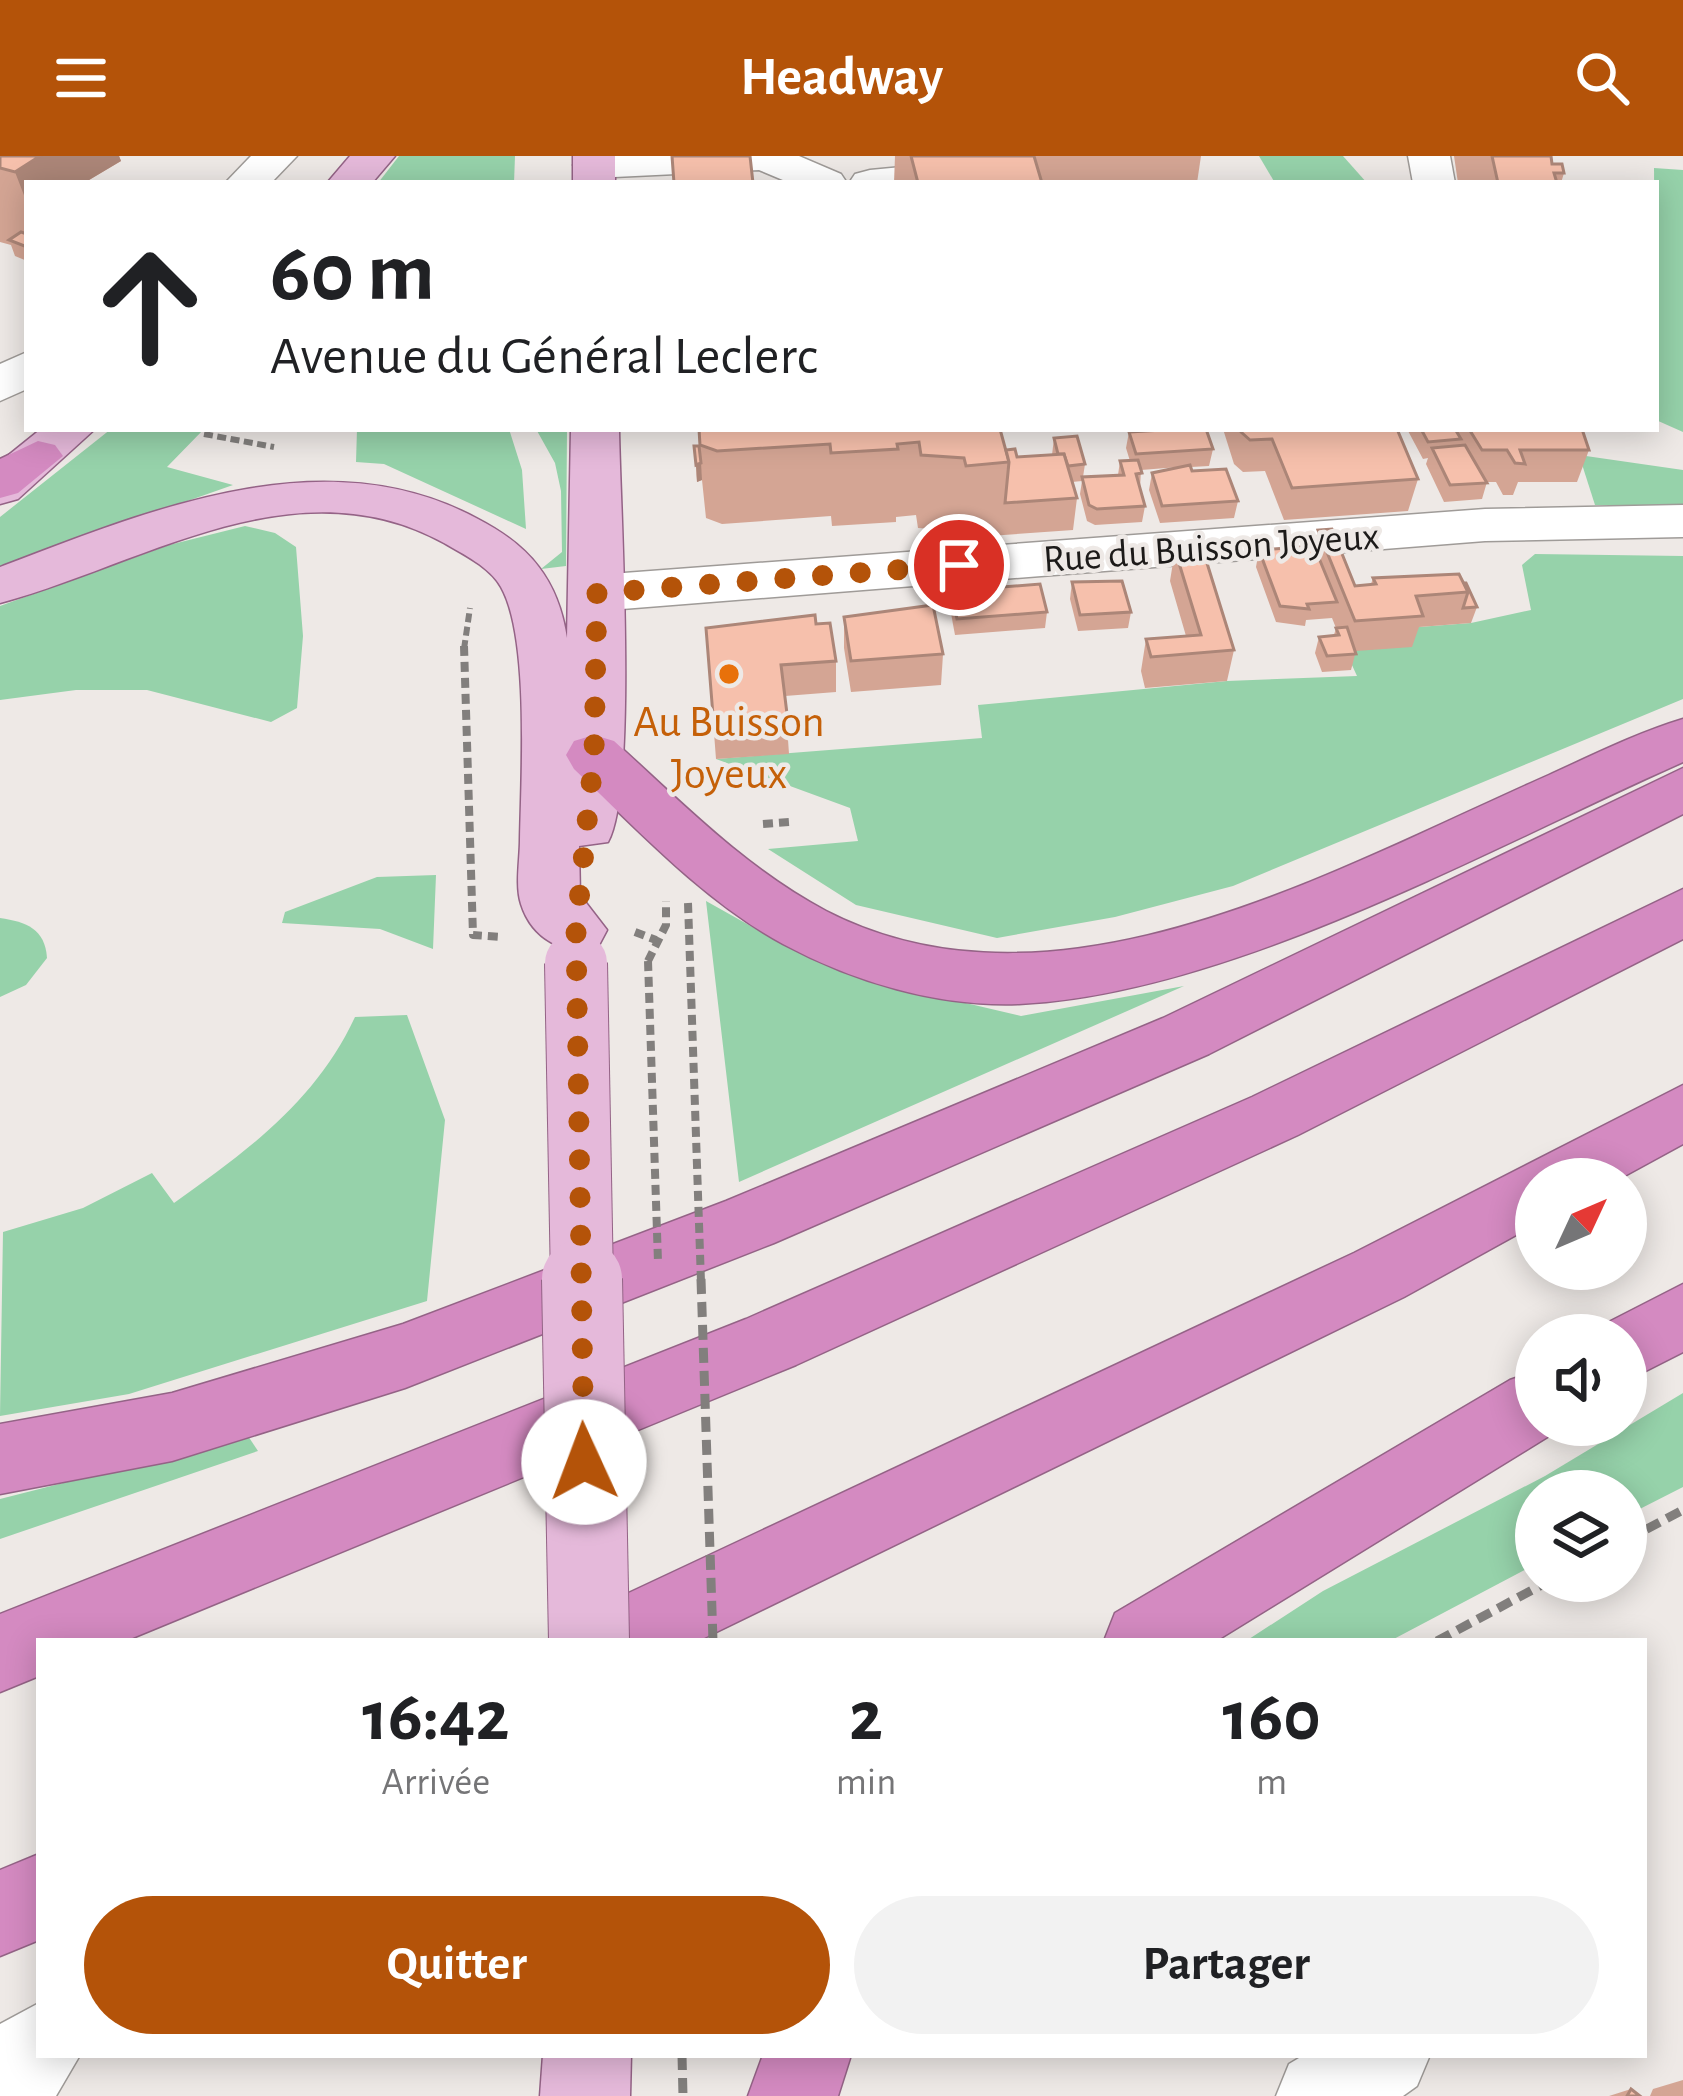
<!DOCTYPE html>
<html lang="fr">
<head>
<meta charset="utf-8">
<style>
	body { margin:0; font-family:"Alegreya Sans",sans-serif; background:#f2f2f2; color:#202124; height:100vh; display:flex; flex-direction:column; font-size:45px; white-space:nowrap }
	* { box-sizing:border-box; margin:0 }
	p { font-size:39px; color:#757577 }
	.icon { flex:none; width:66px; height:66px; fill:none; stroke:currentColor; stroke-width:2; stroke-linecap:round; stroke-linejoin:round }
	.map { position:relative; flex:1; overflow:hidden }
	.sheet { position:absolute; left:36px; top:1482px; width:1611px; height:420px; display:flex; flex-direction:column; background:#fff; border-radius:0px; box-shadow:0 6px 30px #0003 }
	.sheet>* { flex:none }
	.banner { position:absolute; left:24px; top:24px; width:1635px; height:252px; border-radius:0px; box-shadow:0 6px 30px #0003; background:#fff; color:#202124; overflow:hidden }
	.needle { width:78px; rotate:46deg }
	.controls { position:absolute; left:1515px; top:1002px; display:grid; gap:24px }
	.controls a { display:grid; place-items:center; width:132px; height:132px; border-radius:50%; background:#fff; box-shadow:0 6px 30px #0003; font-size:60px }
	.pin { position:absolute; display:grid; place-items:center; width:102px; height:102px; color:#fff; margin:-51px; border:6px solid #fff; border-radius:50%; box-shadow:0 3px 12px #0007 }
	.me { position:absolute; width:132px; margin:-66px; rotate:358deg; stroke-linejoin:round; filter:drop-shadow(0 0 9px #0008) }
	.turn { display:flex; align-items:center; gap:42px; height:252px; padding:0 48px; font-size:54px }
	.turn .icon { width:156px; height:156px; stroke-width:2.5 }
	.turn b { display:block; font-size:84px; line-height:102px }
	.eta { display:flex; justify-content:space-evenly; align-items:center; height:204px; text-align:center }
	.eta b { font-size:72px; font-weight:700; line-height:84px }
	.primary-button { display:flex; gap:24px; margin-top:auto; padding:24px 48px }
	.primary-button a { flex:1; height:138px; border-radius:72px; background:#b45309; color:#fff; font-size:48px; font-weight:700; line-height:138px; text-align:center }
	.primary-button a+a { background:#f2f2f2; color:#202124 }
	header { display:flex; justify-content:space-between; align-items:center; height:156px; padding:0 48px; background:#b45309; color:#fff; font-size:54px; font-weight:700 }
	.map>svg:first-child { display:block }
</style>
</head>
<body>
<header><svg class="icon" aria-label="menu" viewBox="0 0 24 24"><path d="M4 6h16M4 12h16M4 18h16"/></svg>Headway<svg class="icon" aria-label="search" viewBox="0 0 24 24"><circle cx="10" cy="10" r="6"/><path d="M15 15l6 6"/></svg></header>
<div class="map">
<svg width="1683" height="1940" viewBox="0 0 1683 1940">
	<rect width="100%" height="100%" fill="#eee9e6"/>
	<!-- green -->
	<g fill="#96d2aa">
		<path d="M399,0H515L514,27H378Z"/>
		<path d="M1259,0H1343L1367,27H1275Z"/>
		<path d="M1654,12L1683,14V276L1656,264Z"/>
		<path d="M111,273H204L167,311L233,329L0,411V361Z"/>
		<path d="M357,273H509L522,314L526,373L384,308L356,306Z"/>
		<path d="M536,273H567L566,410L541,413L562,396L561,335L555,307Z"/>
		<path d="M1579,299L1683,314V350L1595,349Z"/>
		<path d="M245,370L275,377L296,391L303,480L297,552L271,566L147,534H76L0,544V450L169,389Z"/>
		<path d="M1535,398L1683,400V543L1233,730L1115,761L997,782L856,749L768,693L858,685L850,652L716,603L982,582L978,549L1227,525L1357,520L1346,496L1406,472L1471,467L1531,454L1522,409Z"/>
		<path d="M436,719L433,793L380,773L282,767L285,756L377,721Z"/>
		<path d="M706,745L774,783L906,833L1021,860L1184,830L739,1026Z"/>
		<path d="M0,762C27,766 45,773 47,802L26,829L0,841Z"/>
		<path d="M407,859L445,964L427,1145L129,1238L0,1260L3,1076L83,1052L152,1017L174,1047C247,995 316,945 355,861Z"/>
		<path d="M1683,1237V1331L1626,1360V1335H1536V1408L1390,1485H1246L1323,1435L1545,1320Z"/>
		<path d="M248,1280L258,1295L0,1383V1343Z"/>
	</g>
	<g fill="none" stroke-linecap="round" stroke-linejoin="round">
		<defs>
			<g id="minor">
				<path d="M251,0H297L271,27H225Z"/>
				<path d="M579,0H799L841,18L847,27H790L759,14L594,22L579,18L573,9Z"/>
				<path d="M1408,0H1450L1455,27H1413Z"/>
				<path d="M986,3L1001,7L1007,16L1001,25L849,27L855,18L870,14Z"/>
				<path d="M27,196V233L0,245V208Z"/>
				<path d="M1683,349V381L1485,385L597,455L578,449L571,437L578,425L597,419L1485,353Z"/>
				<path d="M39,1847V1899H80L56,1940H0V1868Z"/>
				<path d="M1304,1899H1430L1417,1930L1403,1940H1276L1289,1908Z"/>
			</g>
			<g id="major">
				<path d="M350,0H395L372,27H327Z"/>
				<rect x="573" y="0" width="42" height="27"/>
				<path d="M41,273H95L18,343L0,348V306Z"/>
				<path d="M571,273H619C620,351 638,633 608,686L579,690L580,739L607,774L598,791C565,801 532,783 521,748C515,730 520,703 520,684C521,624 530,482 501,431C490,411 463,398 444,387C296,305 144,408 0,447V411C150,354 325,280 478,363C530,390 558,424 567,482Z"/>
				<path d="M543,1899H631L630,1940H540Z"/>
			</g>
			<g id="highway">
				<path d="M38,285L55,289L63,300L18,337L0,342V303Z"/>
				<path d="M1683,563V606C1489,692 1230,838 1019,848C937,851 854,826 783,788C704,745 639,675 574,613L566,599L574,585L594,579L614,585C680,645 746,713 826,755C1057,874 1336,713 1549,619C1593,599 1637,577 1683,563Z"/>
				<path d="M1683,612V658L1209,898L774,1087L405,1232L172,1305L0,1338V1268L172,1237L403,1168L726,1045L1163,862Z"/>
				<path d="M1683,733V783L1298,979L796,1209L125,1485H39V1520L0,1536V1458L746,1163L1252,941Z"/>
				<path d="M1683,929V988L1619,1023H1536V1068L1404,1141L698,1485H575L586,1457L1354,1097Z"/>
				<path d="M1683,1128V1196L1626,1225V1179H1597L1601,1170Z"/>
				<path d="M1536,1215V1269L1562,1272L1216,1485H1104L1115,1457L1510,1224Z"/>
				<path d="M39,1698V1784L0,1800V1714Z"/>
				<path d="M763,1899H851L838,1940H748Z"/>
			</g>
		</defs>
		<!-- minor casing -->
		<use href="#minor" stroke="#9f9b98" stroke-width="3"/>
		<!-- major casing -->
		<use href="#major" stroke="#946386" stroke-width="3"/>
		<!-- highway casing -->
		<use href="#highway" stroke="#946386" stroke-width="3"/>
		<!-- path-far2 -->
		<g stroke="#827f7d" stroke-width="6" stroke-dasharray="9 4.5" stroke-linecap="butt">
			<path d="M204,278L274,291"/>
			<path d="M464,493L470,452"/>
		</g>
		<!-- path-far1 -->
		<g stroke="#827f7d" stroke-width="8" stroke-dasharray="10 6" stroke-linecap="butt">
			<path d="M464,490L473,779L501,781"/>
			<path d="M763,668L790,666"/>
			<path d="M635,776L656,784"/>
			<path d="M648,805L666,769V745"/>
		</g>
		<!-- path -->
		<g stroke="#827f7d" stroke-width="9" stroke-dasharray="15 8" stroke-linecap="butt">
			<path d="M1626,1384L1683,1354"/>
			<path d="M1437,1485L1549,1425"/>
			<path d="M682,1899L683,1940"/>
		</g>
		<!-- minor -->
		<use href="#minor" fill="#fff" fill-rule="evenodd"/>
		<!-- major -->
		<use href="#major" fill="#e5b9da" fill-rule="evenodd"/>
		<!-- highway -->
		<use href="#highway" fill="#d48ac1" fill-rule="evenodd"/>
		<defs>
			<path id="major-bridge-far1" d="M576,807L582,1126"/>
			<path id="major-bridge" d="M582,1123L589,1485"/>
		</defs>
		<!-- major-bridge-far1 casing -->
		<use href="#major-bridge-far1" stroke="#946386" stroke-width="64" stroke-linecap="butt"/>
		<!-- major-bridge casing -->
		<use href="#major-bridge" stroke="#946386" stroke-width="82" stroke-linecap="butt"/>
		<!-- path-bridge-far1 -->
		<g stroke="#827f7d" stroke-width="8" stroke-dasharray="10 6" stroke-linecap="butt">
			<path d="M688,747L701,1126"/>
			<path d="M648,805L658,1106"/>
		</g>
		<!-- path-bridge -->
		<path stroke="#827f7d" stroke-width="9" stroke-dasharray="15 8" stroke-linecap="butt" d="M701,1123L713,1485"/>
		<!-- major-bridge-far1 -->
		<use href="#major-bridge-far1" stroke="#e5b9da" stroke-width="62"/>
		<!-- major-bridge -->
		<use href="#major-bridge" stroke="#e5b9da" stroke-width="80"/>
	</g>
	<!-- wall -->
	<g fill="#d4a594">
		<path d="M0,0H119L121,5L84,27H27V105L15,100L11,89L0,86Z"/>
		<path d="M895,0H1201L1197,27H894Z"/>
		<path d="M1454,0H1551L1552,8L1564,17L1561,27H1458Z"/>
		<path d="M698,273H1000L1006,294L1017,301L1052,299L1054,282L1085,308L1083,321L1118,319L1120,305H1130L1126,292L1129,276L1213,293L1209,310L1191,311L1192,315L1238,345L1234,362L1160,367L1149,334L1152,317L1179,311L1141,314L1140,332L1145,350L1142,366L1095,369L1087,365L1080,338L1082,325L1072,326L1077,342L1073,374L961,382L959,375L918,372L916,359L896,361V366L832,370L831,360L722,368L706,362L702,324L697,326L696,309L699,290Z"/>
		<path d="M1223,273H1397L1418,323L1408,355L1284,364L1265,315L1243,316L1234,308Z"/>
		<path d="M1407,273H1582L1589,294L1577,326H1518L1513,339H1503L1496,326H1487L1482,343L1444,346L1426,308L1428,302L1423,303Z"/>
		<path d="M1318,374L1355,430L1371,428L1373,422L1459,418L1477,451L1471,467L1419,471L1412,491L1356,495L1351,514L1322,516L1315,497L1319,481L1334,479L1336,472L1332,462L1306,464L1305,470L1276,466L1256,411L1259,394L1314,390Z"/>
		<path d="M1175,394L1234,494L1227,525L1145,532L1141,515L1146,483L1186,480L1170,425Z"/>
		<path d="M1072,426L1131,456L1128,472L1078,475L1070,443Z"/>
		<path d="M951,435L1047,456L1045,472L955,479L950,452Z"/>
		<path d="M844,461L943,498L941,529L851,536L844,492Z"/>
		<path d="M816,468L836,505V536L785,540L789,598L716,603L706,472Z"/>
		<path d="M1683,1924V1940H1650L1653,1933Z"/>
		<path d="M1631,1933L1640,1940H1609Z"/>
	</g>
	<!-- shaded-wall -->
	<g fill="#ac8678">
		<path d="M23,0H119L121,5L84,27H27V47L15,16Z"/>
		<path d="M701,307L702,324L697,326L696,309Z"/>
	</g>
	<!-- building -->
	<g fill="#f6c0ac" stroke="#ac8678" stroke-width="3">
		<path d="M0,0H40L15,16L0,12Z"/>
		<path d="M672,0H750L753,27H674Z"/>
		<path d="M911,0H1034L1042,27H918Z"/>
		<path d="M1492,0H1551L1552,8H1562L1564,17H1554L1557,27H1498Z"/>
		<path d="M21,76L27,78V91L9,84Z"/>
		<path d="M699,273H1000L1009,306L966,310L964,302L921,299L919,286L897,288L898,293L831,297L830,288L717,295L700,289Z"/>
		<path d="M1180,273H1206L1213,293L1136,298L1129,276Z"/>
		<path d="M1240,273H1397L1418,323L1292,332L1272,283L1250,284L1241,276Z"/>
		<path d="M1421,273H1455L1461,283L1428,286Z"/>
		<path d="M1469,273H1582L1589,294H1520L1525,308L1515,307L1507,294H1482Z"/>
		<path d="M1077,280L1085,308L1068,310L1064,298H1058L1054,282Z"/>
		<path d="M1465,289L1487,327L1450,329L1432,292Z"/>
		<path d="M694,290H699L701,307L696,309Z"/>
		<path d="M1015,293L1017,301L1064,298L1077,342L1005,347L1009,306L1006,294Z"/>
		<path d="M1138,304L1142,317L1136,318L1145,350L1097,353L1089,349L1082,321L1124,319L1120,305Z"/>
		<path d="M1190,309L1192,315L1226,313L1238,345L1162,350L1152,317Z"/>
		<path d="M1332,373L1355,430L1376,428L1373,422L1459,418L1468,436L1416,440L1423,460L1355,465L1318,374Z"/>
		<path d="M1314,390L1337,446L1307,448L1309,453L1280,450L1259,394Z"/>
		<path d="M1202,391L1234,494L1151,501L1146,483L1201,479L1175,394Z"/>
		<path d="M1122,425L1131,456L1080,459L1072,426Z"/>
		<path d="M1464,427H1466L1477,451L1463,452L1468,436Z"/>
		<path d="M1040,428L1047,456L957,463L951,435Z"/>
		<path d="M933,449L943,498L851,505L844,461Z"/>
		<path d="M815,459L816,468L830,467L836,505L781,509L788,566L714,572L706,472Z"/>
		<path d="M1347,471L1356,498L1327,500L1319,481L1339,479L1336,472Z"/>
		<path d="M1631,1933L1640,1940H1627Z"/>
	</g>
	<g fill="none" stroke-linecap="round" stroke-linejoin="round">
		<!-- route -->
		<path stroke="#b45309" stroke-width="21" stroke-dasharray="0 37.8" d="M584,1306L576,774L594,598L597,437L959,409"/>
	</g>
	<!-- markers -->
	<circle fill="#e8710a" stroke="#eee9e6" stroke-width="4.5" cx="729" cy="518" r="12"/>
	<g text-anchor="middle" stroke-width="9" stroke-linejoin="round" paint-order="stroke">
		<!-- far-street labels -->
		<g font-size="39" fill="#1c1a19" stroke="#eee9e6">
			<text transform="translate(1211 390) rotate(-4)" y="14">Rue du Buisson Joyeux</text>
		</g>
		<!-- food labels -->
		<g font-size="45" fill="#c56008" stroke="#eee9e6">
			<text x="729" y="580">Au Buisson<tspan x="729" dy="52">Joyeux</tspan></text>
		</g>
	</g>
</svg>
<div class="controls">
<a><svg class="needle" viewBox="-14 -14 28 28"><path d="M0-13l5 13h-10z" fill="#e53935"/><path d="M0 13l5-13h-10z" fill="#757577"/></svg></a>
<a><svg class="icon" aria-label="sound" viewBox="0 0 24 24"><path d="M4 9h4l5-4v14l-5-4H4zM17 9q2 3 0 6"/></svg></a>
<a><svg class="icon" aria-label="layers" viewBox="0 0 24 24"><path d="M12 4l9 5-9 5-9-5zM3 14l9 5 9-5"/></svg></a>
</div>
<div class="pin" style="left:959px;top:409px;background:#d93025"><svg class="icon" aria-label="arrive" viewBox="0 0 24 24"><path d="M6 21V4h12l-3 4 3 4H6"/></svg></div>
<svg class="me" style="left:584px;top:1306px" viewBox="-20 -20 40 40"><circle r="19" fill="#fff"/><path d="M0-13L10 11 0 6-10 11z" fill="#b45309"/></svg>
<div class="banner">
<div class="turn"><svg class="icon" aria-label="ahead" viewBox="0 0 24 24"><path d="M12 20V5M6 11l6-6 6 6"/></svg><div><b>60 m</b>Avenue du Général Leclerc</div></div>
</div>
<section class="sheet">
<div class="eta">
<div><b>16:42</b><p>Arrivée</p></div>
<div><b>2</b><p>min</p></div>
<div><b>160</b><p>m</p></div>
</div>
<div class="primary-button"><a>Quitter</a><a>Partager</a></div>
</section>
</div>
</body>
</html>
